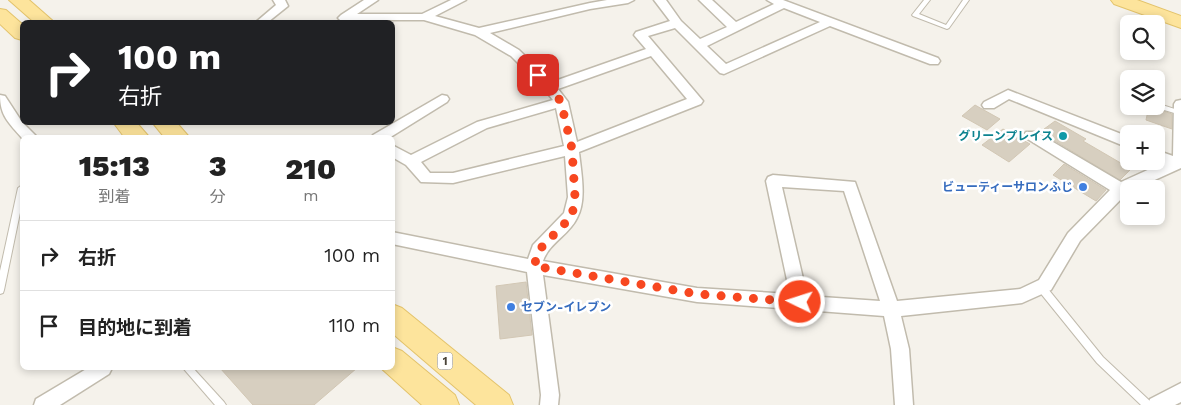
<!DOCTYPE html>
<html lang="ja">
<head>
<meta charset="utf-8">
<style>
	body { margin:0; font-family:"Work Sans","Noto Sans JP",sans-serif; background:#f2f2f2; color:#222; height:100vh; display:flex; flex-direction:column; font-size:19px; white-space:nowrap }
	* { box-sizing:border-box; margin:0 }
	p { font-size:16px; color:#767676 }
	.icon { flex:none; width:28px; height:28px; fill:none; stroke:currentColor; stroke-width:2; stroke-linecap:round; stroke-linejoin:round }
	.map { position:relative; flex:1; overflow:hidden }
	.details { position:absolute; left:20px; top:135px; width:375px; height:235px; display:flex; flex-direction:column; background:#fff; border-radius:8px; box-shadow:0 2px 8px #0003 }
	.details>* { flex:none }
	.guide { position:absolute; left:20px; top:20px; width:375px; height:105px; border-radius:8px; box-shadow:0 2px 8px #0003; background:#202124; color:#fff; overflow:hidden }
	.controls { position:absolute; left:1120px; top:15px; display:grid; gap:10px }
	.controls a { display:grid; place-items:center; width:45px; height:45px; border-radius:8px; background:#fff; box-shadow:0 2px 8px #0003; font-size:25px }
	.pin { position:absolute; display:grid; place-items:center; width:42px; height:42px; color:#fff; margin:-21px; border-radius:10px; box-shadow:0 2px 8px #0006 }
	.me { position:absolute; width:55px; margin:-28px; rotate:274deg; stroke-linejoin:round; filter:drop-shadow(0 0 4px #0008) }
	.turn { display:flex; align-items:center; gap:18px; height:105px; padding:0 15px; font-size:22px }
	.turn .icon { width:65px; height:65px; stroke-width:2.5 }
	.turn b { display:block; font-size:35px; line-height:42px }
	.eta { display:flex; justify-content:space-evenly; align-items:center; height:85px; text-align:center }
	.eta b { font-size:30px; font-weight:800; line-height:35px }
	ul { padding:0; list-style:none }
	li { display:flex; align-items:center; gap:15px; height:70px; padding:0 15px; border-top:1px solid #e0e0e0 }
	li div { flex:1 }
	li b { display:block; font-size:19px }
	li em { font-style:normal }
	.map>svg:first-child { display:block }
</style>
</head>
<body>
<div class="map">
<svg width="1181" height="405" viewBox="0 0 1181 405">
	<rect width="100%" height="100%" fill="#f5f2eb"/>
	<!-- building -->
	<g fill="#d7cfc0" stroke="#d2c7b4">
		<path d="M975,105L982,109L1000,119L987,130L962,116Z"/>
		<path d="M1149,106L1172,114V129L1146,120Z"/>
		<path d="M1055,121L1086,139L1083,141L1131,169L1120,180L1040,132Z"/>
		<path d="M1003,129L1030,144L1009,162L982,145Z"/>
		<path d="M1064,164L1106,190L1096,201L1053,175Z"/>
		<path d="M526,282L532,335L500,339L496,286Z"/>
		<path d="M220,368H357L314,405H253Z"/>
	</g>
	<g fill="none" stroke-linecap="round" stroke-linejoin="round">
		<defs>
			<g id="service">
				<path d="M924,0H930L919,14L946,25L963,0H969L949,28L947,29L913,16L912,15Z"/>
				<path d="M1156,103L1181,111V115L1154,107L1156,106Z"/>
				<path d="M22,185V203L4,290L3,293L0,294V271L18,188Z"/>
				<path d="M1041,283L1044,284L1103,357L1151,402L1153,405H1141L1097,363L1038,290L1037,287L1038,284Z"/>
				<path d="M183,368H193L224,402L226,405H215Z"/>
			</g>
			<g id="minor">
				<path d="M273,0H285L288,6L268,22H256L276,5Z"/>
				<path d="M364,0H378L357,14H422L451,0H466L435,16L479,28L590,3L607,0H634L628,3L590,9L490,33L519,50L552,82L646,49L634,35L636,32L670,21L654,0H666L681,21L700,39L727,27L699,0H712L736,22L774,4L767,0H783L938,58L940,61L938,64H930L830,26L724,74L720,73L675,28L648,36L703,101L701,104L579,152C581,172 587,200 577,218C569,235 549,243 543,261L697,288L790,294L766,181L768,177L773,175L855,182L897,301L1020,289L1039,280L1068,233L1110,190L1026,138L1024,135L1026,132H1036L1121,182L1163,163L1156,161V150L1173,156L1174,104L1176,101L1181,100V168L1135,189H1129V191L1080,241L1051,290L1022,303L901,316L909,349L913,405H895L891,349L884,316L697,302L543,275L559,395L558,405H540L541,395L527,272L392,244V232L528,259L533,245L564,213L568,197L565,156L453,183L421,182L406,165L392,157V145L411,155L477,122L553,100L545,90L511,56L475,35L424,20H340L338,18L341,15ZM784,8L820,22L726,64L707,46ZM651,56L687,99L577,142L568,102L558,89ZM556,108L564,146L453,173H430L421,162L487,128ZM782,187L844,191L880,301L807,296Z"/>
				<path d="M1008,90L1129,137V148L1009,99L994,108H984L982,105L984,102Z"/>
				<path d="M0,95L5,96L22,122L38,138H22C9,123 0,116 0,95Z"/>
				<path d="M442,95L447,96L449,99L447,102L389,138H371L373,135Z"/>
				<path d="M88,368H112L109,374L60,405H34L36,399Z"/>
				<path d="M1181,383V402L1175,405H1148L1150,399Z"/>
			</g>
			<g id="primary">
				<path d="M9,0H29L54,22H34Z"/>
				<path d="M1111,0H1137L1181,16V28L1114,4Z"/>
				<path d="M0,9L6,10L22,24V40L15,38L0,24Z"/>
				<path d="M113,122H136L150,138H125Z"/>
				<path d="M152,122H176L190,138H165Z"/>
				<path d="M392,304L402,308L509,395L513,405H476L392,333Z"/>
				<path d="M392,347L402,351L455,395L459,405H422L382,369L381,368H392Z"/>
			</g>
		</defs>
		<!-- service casing -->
		<use href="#service" stroke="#c1bbad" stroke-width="2"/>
		<!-- minor casing -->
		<use href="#minor" stroke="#c1bbad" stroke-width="3"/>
		<!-- primary casing -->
		<use href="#primary" stroke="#e3c36b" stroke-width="2"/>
		<!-- service -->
		<use href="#service" fill="#fff" fill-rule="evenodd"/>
		<!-- minor -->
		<use href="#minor" fill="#fff" fill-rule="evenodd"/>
		<!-- primary -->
		<use href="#primary" fill="#fde49c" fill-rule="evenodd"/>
	</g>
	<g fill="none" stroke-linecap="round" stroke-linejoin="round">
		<!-- route -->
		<path stroke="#f74720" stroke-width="9" stroke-dasharray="0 16.2" d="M538,75L550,86L561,102L572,149L575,197L572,216L539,250L534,266L697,294L800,302"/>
	</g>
	<!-- markers -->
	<circle fill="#0f9aa8" stroke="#fff" stroke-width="2" cx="1063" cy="136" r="5"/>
	<g fill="#3f7fe0" stroke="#fff" stroke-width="2">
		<circle cx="1083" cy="187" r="5"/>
		<circle cx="511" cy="307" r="5"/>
	</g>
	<g text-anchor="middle" stroke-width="5" stroke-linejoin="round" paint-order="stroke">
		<!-- shield labels -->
		<rect fill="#fff" stroke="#807c74" stroke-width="1" x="437.5" y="352.5" width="15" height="17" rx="4"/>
		<g font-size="11" font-weight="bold" fill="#4a4439">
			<text x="445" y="365">1</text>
		</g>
		<!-- culture labels -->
		<g font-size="12" font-weight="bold" fill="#0d838f" stroke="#fff" text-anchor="end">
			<text x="1053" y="140">グリーンプレイス</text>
		</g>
		<!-- shop labels -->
		<g font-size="12" font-weight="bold" fill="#366cbe" stroke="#fff" text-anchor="end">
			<text x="1073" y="191">ビューティーサロンふじ</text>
			<text x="521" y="311" text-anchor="start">セブン-イレブン</text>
		</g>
	</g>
</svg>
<div class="controls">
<a><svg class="icon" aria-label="search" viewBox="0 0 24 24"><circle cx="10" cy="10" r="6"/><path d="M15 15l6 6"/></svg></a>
<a><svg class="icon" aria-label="layers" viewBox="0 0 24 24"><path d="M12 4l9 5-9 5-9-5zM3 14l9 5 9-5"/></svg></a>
<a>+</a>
<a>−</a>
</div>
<div class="pin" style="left:538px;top:75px;background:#d93025"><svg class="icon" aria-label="arrive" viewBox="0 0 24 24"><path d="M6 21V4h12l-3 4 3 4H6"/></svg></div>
<svg class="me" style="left:800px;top:302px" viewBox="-20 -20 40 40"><circle r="17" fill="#f74720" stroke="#fff" stroke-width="3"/><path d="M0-11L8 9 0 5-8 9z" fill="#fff"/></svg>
<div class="guide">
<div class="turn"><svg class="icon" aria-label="right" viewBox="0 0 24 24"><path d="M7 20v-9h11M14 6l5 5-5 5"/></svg><div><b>100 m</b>右折</div></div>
</div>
<section class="details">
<div class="eta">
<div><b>15:13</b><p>到着</p></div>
<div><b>3</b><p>分</p></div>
<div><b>210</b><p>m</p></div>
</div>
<ul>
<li><svg class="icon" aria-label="right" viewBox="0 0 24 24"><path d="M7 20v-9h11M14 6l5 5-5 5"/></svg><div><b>右折</b></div><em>100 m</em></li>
<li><svg class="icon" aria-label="arrive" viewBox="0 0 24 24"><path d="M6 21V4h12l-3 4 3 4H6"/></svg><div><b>目的地に到着</b></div><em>110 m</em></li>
</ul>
</section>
</div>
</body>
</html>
